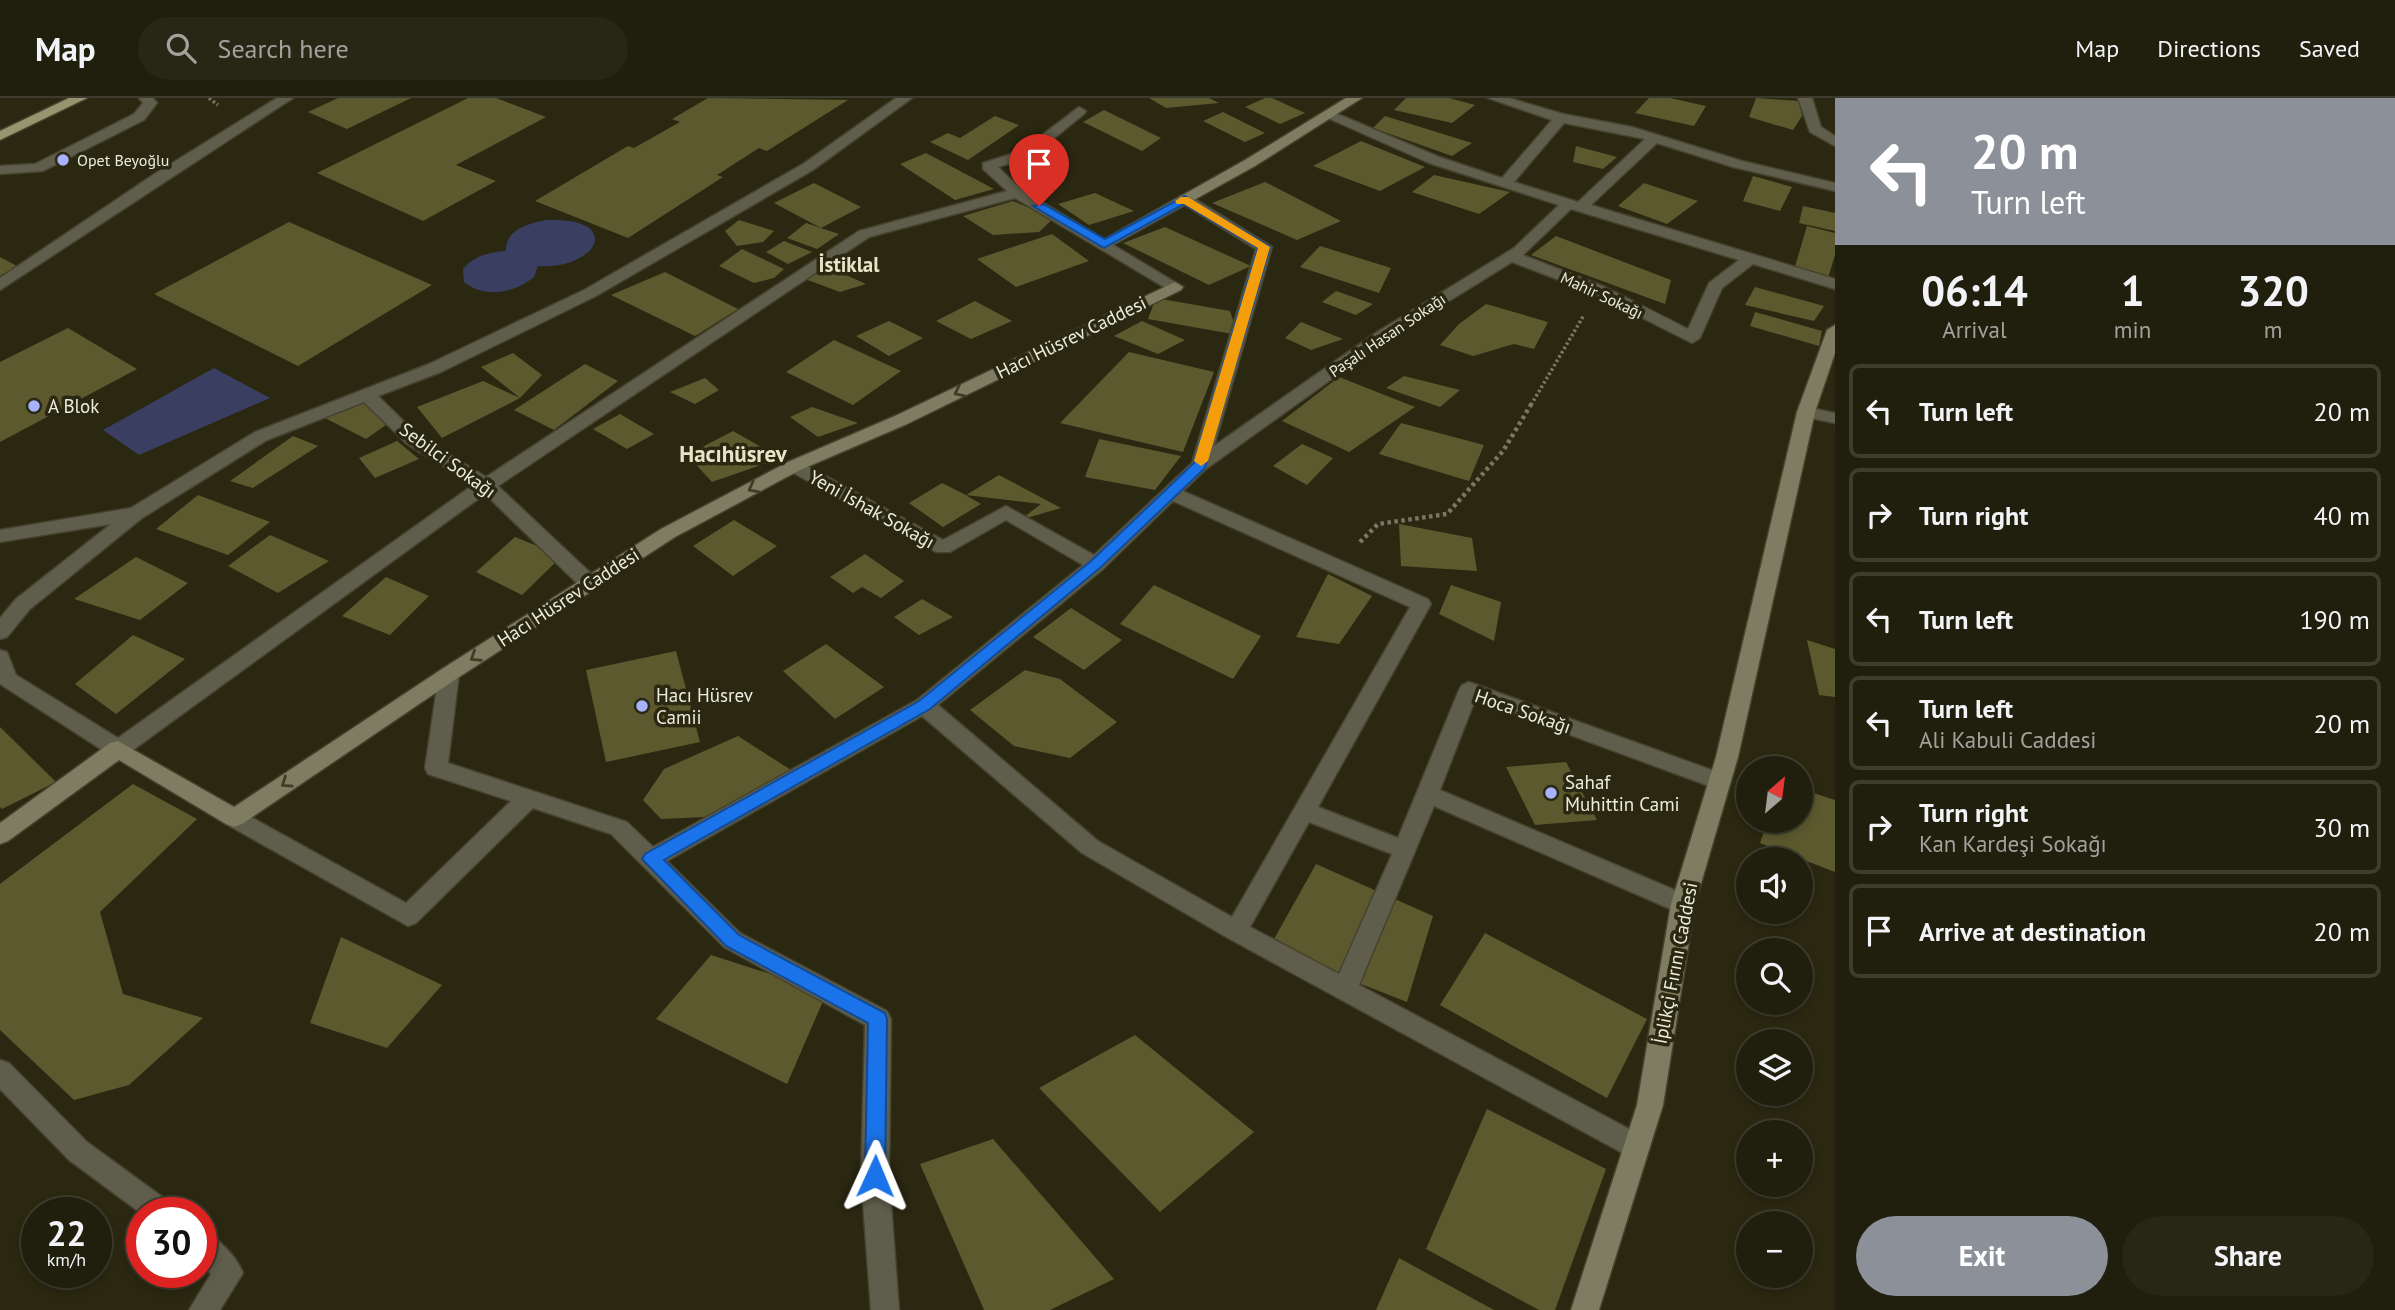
<!DOCTYPE html>
<html lang="en">
<head>
<meta charset="utf-8">
<style>
	body { margin:0; font-family:"PT Sans",sans-serif; background:#282716; color:#f1f3f6; height:100vh; display:flex; flex-direction:column; font-size:26px; white-space:nowrap }
	* { box-sizing:border-box; margin:0 }
	p { font-size:23px; color:#a2a29d }
	.icon { flex:none; width:38px; height:38px; fill:none; stroke:currentColor; stroke-width:2; stroke-linecap:round; stroke-linejoin:round }
	.map { position:relative; flex:1; overflow:hidden }
	.side { display:flex; flex-direction:column; background:#201e0d; width:560px }
	.side>* { flex:none }
	.hud { background:#8c9099; color:#fff; overflow:hidden }
	.needle { width:46px; rotate:28deg }
	.controls { position:absolute; left:1736px; top:658px; display:grid; gap:14px }
	.controls a { display:grid; place-items:center; width:77px; height:77px; border-radius:50%; background:#201e0d; box-shadow:0 4px 10px #0003,0 0 0 2px #3d3c2e; font-size:35px }
	.speed { position:absolute; left:21px; top:1099px; display:flex; gap:14px; font-size:35px; font-weight:700; text-align:center }
	.speed>* { display:grid; place-content:center; width:91px; height:91px; border-radius:50%; background:#201e0d; box-shadow:0 4px 10px #0003,0 0 0 2px #3d3c2e; line-height:1 }
	.speed small { font-size:18px; font-weight:400 }
	.speed .limit { border:10px solid #d22; background:#fff; color:#111 }
	.pin { position:absolute; display:grid; place-items:center; width:60px; height:60px; color:#fff; margin:-72px -30px; border-radius:50% 50% 50% 0; rotate:-45deg; box-shadow:0 0 7px #0007 }
	.pin .icon { rotate:45deg }
	.me { position:absolute; width:77px; margin:-38px; rotate:1deg; stroke-linejoin:round; filter:drop-shadow(0 0 5px #0008) }
	.turn { display:flex; align-items:center; gap:24px; height:147px; padding:0 21px; font-size:32px }
	.turn .icon { width:91px; height:91px; stroke-width:2.5 }
	.turn b { display:block; font-size:49px; line-height:60px }
	.eta { display:flex; justify-content:space-evenly; align-items:center; height:119px; text-align:center }
	.eta b { font-size:42px; font-weight:700; line-height:49px }
	.primary-button { display:flex; gap:14px; margin-top:auto; padding:14px 21px }
	.primary-button a { flex:1; height:80px; border-radius:42px; background:#8c9099; color:#fff; font-size:28px; font-weight:700; line-height:80px; text-align:center }
	.primary-button a+a { background:#282716; color:#f1f3f6 }
	ul { padding:0; list-style:none }
	li { display:flex; align-items:center; gap:21px; height:94px; margin:0 14px 10px; padding:0 7px; border:4px solid #3d3c2e; border-radius:10px }
	li div { flex:1 }
	li b { display:block; font-size:26px }
	li em { font-style:normal }
	header { display:flex; align-items:center; gap:42px; box-sizing:border-box; height:98px; padding:0 35px; background:#201e0d; border-bottom:2px solid #3d3c2e }
	header strong { font-size:33px }
	nav { display:flex; gap:38px; margin-inline-start:auto; font-size:24px }
	.search { width:490px; height:63px; background:#282716; display:flex; align-items:center; gap:18px; box-sizing:border-box; padding:0 24px; border-radius:38px; color:#a2a29d; font-size:26px }
	main { display:flex; flex:1; min-height:0 }
	.map>svg:first-child { display:block }
</style>
</head>
<body>
<header>
<strong>Map</strong>
<div class="search"><svg class="icon" aria-label="search" viewBox="0 0 24 24"><circle cx="10" cy="10" r="6"/><path d="M15 15l6 6"/></svg>Search here</div>
<nav><a>Map</a><a>Directions</a><a>Saved</a></nav>
</header>
<main>
<div class="map">
<svg width="1835" height="1212" viewBox="0 0 1835 1212">
	<rect width="100%" height="100%" fill="#2a2811"/>
	<!-- green -->
	<g fill="#3a3e61">
		<path d="M547,122C625,119 598,172 538,168L534,179C515,195 484,201 464,184L463,171C474,158 489,154 506,153C505,131 530,125 547,122Z"/>
		<path d="M214,270L270,300L139,357L103,332Z"/>
	</g>
	<!-- building -->
	<g fill="#5c592f">
		<path d="M338,0H411L347,31L308,14Z"/>
		<path d="M468,0H496L546,19L456,67L496,83L423,123L317,75Z"/>
		<path d="M708,0L848,2L767,53L759,50L717,77L723,79L628,140L535,103L628,48L634,50L680,24L672,21Z"/>
		<path d="M1149,0H1209L1219,5L1166,10Z"/>
		<path d="M1265,0H1272L1305,15L1280,26L1245,9Z"/>
		<path d="M1406,0H1449L1475,7L1452,25L1394,12Z"/>
		<path d="M1649,0H1670L1706,8L1694,28L1635,15Z"/>
		<path d="M1756,0L1799,3L1802,18L1793,32L1749,19Z"/>
		<path d="M1104,12L1161,40L1142,53L1083,24Z"/>
		<path d="M1223,14L1265,35L1245,44L1203,23Z"/>
		<path d="M995,18L1019,27L968,62L930,44L948,35L960,40Z"/>
		<path d="M1385,18L1472,45L1452,58L1373,30Z"/>
		<path d="M1361,43L1425,69L1380,93L1313,68Z"/>
		<path d="M1576,48L1617,59L1603,71L1573,64Z"/>
		<path d="M926,55L994,91L955,102L900,66Z"/>
		<path d="M1434,77L1510,94L1479,116L1412,94Z"/>
		<path d="M1753,78L1792,89L1780,113L1743,103Z"/>
		<path d="M1265,84L1341,123L1297,142L1212,105Z"/>
		<path d="M814,85L861,109L821,130L774,105Z"/>
		<path d="M1644,85L1698,103L1667,126L1618,108Z"/>
		<path d="M1095,95L1134,113L1089,127L1058,106Z"/>
		<path d="M1013,103L1054,120L1039,134L993,137L963,118Z"/>
		<path d="M1803,108L1835,115V133L1799,125Z"/>
		<path d="M739,122L774,133L763,144L737,148L725,133Z"/>
		<path d="M289,124L432,187L298,268L154,196Z"/>
		<path d="M806,125L839,136L817,151L787,140Z"/>
		<path d="M1807,128L1835,135V157L1828,180L1794,172Z"/>
		<path d="M1165,129L1251,168L1209,187L1123,145Z"/>
		<path d="M1052,136L1089,163L1016,189L977,161Z"/>
		<path d="M1556,138L1671,182L1665,206L1531,157Z"/>
		<path d="M784,143L812,154L788,166L766,154Z"/>
		<path d="M1320,148L1391,170L1379,195L1300,169Z"/>
		<path d="M742,151L784,171L774,180L754,185L719,168Z"/>
		<path d="M0,159L17,168L0,178Z"/>
		<path d="M826,168L866,186L840,194L805,181Z"/>
		<path d="M665,174L738,211L695,238L611,197Z"/>
		<path d="M1755,189L1824,208L1814,223L1745,207Z"/>
		<path d="M1336,193L1373,206L1356,217L1322,204Z"/>
		<path d="M1156,200L1230,213L1238,237L1148,221Z"/>
		<path d="M975,203L1012,223L971,241L936,223Z"/>
		<path d="M1486,206L1548,224L1534,251L1514,246L1473,258L1440,247L1459,226Z"/>
		<path d="M1755,214L1822,233L1819,248L1750,228Z"/>
		<path d="M889,223L923,240L889,258L856,238Z"/>
		<path d="M1142,223L1185,242L1158,256L1114,238Z"/>
		<path d="M1301,224L1343,241L1311,252L1285,240Z"/>
		<path d="M68,230L137,271L0,344V264Z"/>
		<path d="M834,242L901,273L853,307L786,274Z"/>
		<path d="M1129,254L1214,274L1183,354L1060,325Z"/>
		<path d="M513,255L542,277L520,300L481,269Z"/>
		<path d="M585,266L618,283L554,332L514,312Z"/>
		<path d="M1404,278L1460,292L1440,309L1386,290Z"/>
		<path d="M1339,279L1415,309L1349,354L1282,323Z"/>
		<path d="M705,280L719,292L695,306L670,294Z"/>
		<path d="M483,283L520,300L442,340L417,309Z"/>
		<path d="M356,301L393,322L366,341L323,319Z"/>
		<path d="M812,309L858,325L818,339L790,319Z"/>
		<path d="M620,316L654,336L627,351L593,331Z"/>
		<path d="M1401,325L1484,347L1469,383L1379,356Z"/>
		<path d="M733,333L781,360L712,384L687,357Z"/>
		<path d="M293,338L318,348L253,390L230,383Z"/>
		<path d="M1099,341L1181,358L1155,392L1085,379Z"/>
		<path d="M397,343L419,361L375,380L359,360Z"/>
		<path d="M1302,346L1333,360L1307,387L1273,368Z"/>
		<path d="M999,377L1061,410L1020,422L1041,406L966,397Z"/>
		<path d="M942,385L962,395L981,406L943,429L909,405Z"/>
		<path d="M198,397L270,424L228,457L156,431Z"/>
		<path d="M734,422L777,448L733,478L693,448Z"/>
		<path d="M1399,426L1472,440L1477,473L1401,468Z"/>
		<path d="M270,437L329,463L278,495L228,468Z"/>
		<path d="M515,439L562,458L522,497L476,474Z"/>
		<path d="M865,456L904,483L881,500L862,489L853,495L830,479Z"/>
		<path d="M136,459L188,485L140,522L74,501Z"/>
		<path d="M1328,476L1372,498L1339,546L1296,539Z"/>
		<path d="M386,479L429,498L390,537L342,518Z"/>
		<path d="M1154,487L1261,538L1233,581L1120,526Z"/>
		<path d="M1451,487L1501,504L1494,543L1439,516Z"/>
		<path d="M922,501L953,519L919,537L894,519Z"/>
		<path d="M1071,510L1122,542L1084,572L1033,539Z"/>
		<path d="M133,537L185,561L116,616L75,586Z"/>
		<path d="M1807,542L1835,551V599L1819,597Z"/>
		<path d="M826,546L884,589L835,621L783,573Z"/>
		<path d="M676,553L700,644L606,664L586,572Z"/>
		<path d="M1025,572L1060,581L1117,624L1070,660L1014,648L970,612Z"/>
		<path d="M0,629L56,684L2,711L0,709Z"/>
		<path d="M738,638L791,672L706,719L661,721L643,702L664,671Z"/>
		<path d="M1566,664L1597,722L1535,727L1506,669Z"/>
		<path d="M133,686L197,721L100,814L123,896L203,920L129,987L74,1002L0,932V786Z"/>
		<path d="M1801,691L1835,702V774L1760,745L1768,723H1801Z"/>
		<path d="M1316,766L1433,818L1407,904L1269,850Z"/>
		<path d="M1485,835L1647,921L1607,1000L1440,907Z"/>
		<path d="M341,839L442,887L387,950L310,925Z"/>
		<path d="M711,857L827,894L787,986L656,921Z"/>
		<path d="M1135,937L1254,1034L1160,1114L1039,990Z"/>
		<path d="M1487,1011L1606,1071L1555,1212H1539L1426,1151Z"/>
		<path d="M993,1041L1114,1181L1050,1212H984L920,1066Z"/>
		<path d="M1399,1160L1494,1212H1376Z"/>
	</g>
	<g fill="none" stroke-linecap="round" stroke-linejoin="round">
		<defs>
			<g id="street">
				<path d="M139,0H153L157,5L144,22L43,73L0,76V68L35,66L134,16L143,5Z"/>
				<path d="M277,0H293L0,192V180L153,77Z"/>
				<path d="M896,0H912L813,72L596,198L441,274L378,298L419,338L486,379L859,133L1007,93L983,71V65L1021,53L1079,9L1086,13L1084,16L1031,59L998,69L1022,92L1183,189L1175,194L1169,192L1015,100L869,139L498,388L597,481L600,486L597,491H583L485,396L126,657L118,659L110,657L0,586V552L7,554L16,577L118,640L473,387L407,346L364,304L267,342L142,420L30,511L7,539L0,541V520L16,501L111,426L0,444V432L131,410L255,334L429,266L584,192L803,66Z"/>
				<path d="M1488,0H1509L1563,16L1632,29L1742,63L1835,85V93L1733,69L1657,45L1591,107L1835,181V191L1753,166L1722,190L1700,240L1692,245L1593,195L1512,164L1386,242L1206,371L1183,393L1428,501L1431,506L1318,709L1398,740L1459,592L1462,587L1469,584L1728,678L1731,684L1728,690L1720,692L1475,602L1440,692L1691,799L1695,806L1691,813L1683,816L1675,813L1434,708L1359,887L1646,1040L1650,1049L1646,1058L1637,1061L1628,1058L1228,840L1082,755L922,618L667,763L740,835L887,913L891,921L889,1078L899,1212H871L861,1078L865,927L724,849L611,736L533,710L416,825L408,828L226,726L223,720L226,714L234,711L242,714L406,805L511,703L428,676L425,670L439,576L442,571L449,569L456,571L459,576L448,665L627,724L653,749L917,602L1083,467L1006,422L950,454H936L788,372L785,368L788,364H800L943,442L1006,408L1094,457L1192,365L1256,151L1180,104L1178,101L1180,98H1190L1272,149L1214,348L1374,236L1514,150L1559,107L1429,65L1321,17L1328,13L1333,14L1439,59L1502,80L1552,22ZM1564,25L1645,41L1578,104L1514,84ZM1571,111L1739,162L1709,185L1688,231L1605,189L1523,157ZM1173,403L1410,509L1232,819L1098,743L938,607L1103,471ZM1309,724L1392,756L1339,876L1250,829Z"/>
				<path d="M1798,0H1812L1821,29L1835,38V48L1810,34Z"/>
				<path d="M1806,309L1835,315V325L1800,318L1797,314Z"/>
				<path d="M0,962L9,965L87,1044L172,1106L176,1115L142,1116L69,1062L0,991Z"/>
				<path d="M201,1133C218,1139 236,1158 243,1175L220,1212H189L211,1176L201,1166Z"/>
			</g>
			<g id="secondary">
				<path d="M1346,0H1362L1255,68L1109,149L1104,151L1096,146L1245,62Z"/>
				<path d="M1175,184L1183,189L1181,192L907,326L800,372L675,439L456,581L242,726L234,729L226,726L119,662L8,743L0,746V725L110,645L118,643L234,709L442,571L661,431L788,364L895,318Z"/>
				<path d="M1835,227V255L1815,314L1738,659L1695,806L1663,1007L1599,1212H1571L1637,1007L1671,806L1716,659L1797,314L1827,232Z"/>
			</g>
			<path id="primary" d="M69,0H87L0,42V33Z"/>
		</defs>
		<!-- street casing -->
		<use href="#street" stroke="#45432e" stroke-width="3"/>
		<!-- secondary casing -->
		<use href="#secondary" stroke="#45432e" stroke-width="3"/>
		<!-- primary casing -->
		<use href="#primary" stroke="#45432e" stroke-width="3"/>
		<!-- path-far1 -->
		<g stroke="#797865" stroke-width="3.5" stroke-dasharray="2.5 2.5" stroke-linecap="butt">
			<path d="M209,0L218,7"/>
			<path d="M1531,307L1584,217"/>
		</g>
		<!-- path -->
		<path stroke="#797865" stroke-width="4.5" stroke-dasharray="3.5 3.5" stroke-linecap="butt" d="M1360,444L1378,426L1447,416L1503,353L1532,305"/>
		<!-- street -->
		<use href="#street" fill="#5f5e4c" fill-rule="evenodd"/>
		<!-- secondary -->
		<use href="#secondary" fill="#7f7d61" fill-rule="evenodd"/>
		<!-- primary -->
		<use href="#primary" fill="#979570" fill-rule="evenodd"/>
	</g>
	<!-- one-way arrows -->
	<defs><path id="oneway-chevron" d="M-2-3.5L2.5 0L-2 3.5" fill="none" stroke-width="1.6" stroke-linecap="round" stroke-linejoin="round" transform="scale(1.75)"/></defs>
	<g stroke="#3f3d25">
		<use href="#oneway-chevron" transform="translate(959 294) rotate(154)"/>
		<use href="#oneway-chevron" transform="translate(753 390) rotate(152)"/>
		<use href="#oneway-chevron" transform="translate(475 559) rotate(147)"/>
		<use href="#oneway-chevron" transform="translate(286 685) rotate(146)"/>
	</g>
	<!-- route -->
	<path fill="#1a73e8" stroke="#114b97" stroke-width="2" d="M1185,98L1270,149L1205,370L1101,469L930,611L664,762L739,837L885,915L887,921L885,1078L882,1085L875,1088L868,1085L865,1078L868,925L726,848L642,761L645,756L919,603L1091,463L1194,365L1258,150L1184,106L1104,150L1033,108L1043,106L1105,141Z"/>
	<!-- slow -->
	<path fill="#f59e0b" d="M1181,99H1188L1270,149L1208,363L1201,368L1194,363L1258,150L1184,106H1177L1175,103Z"/>
	<!-- markers -->
	<g fill="#a7b1fc" stroke="#2a2811" stroke-width="2.5">
		<circle cx="63" cy="62" r="7"/>
		<circle cx="34" cy="308" r="7"/>
		<circle cx="642" cy="608" r="7"/>
		<circle cx="1551" cy="695" r="7"/>
	</g>
	<g text-anchor="middle" stroke-width="7" stroke-linejoin="round" paint-order="stroke">
		<!-- far-poi labels -->
		<g font-size="16" fill="#ececdd" stroke="#2a2811" text-anchor="start">
			<text x="77" y="68">Opet Beyoğlu</text>
		</g>
		<!-- far-street labels -->
		<g font-size="16" fill="#ececdd" stroke="#2a2811">
			<text transform="translate(1602 197) rotate(25)" y="6">Mahir Sokağı</text>
			<text transform="translate(1387 237) rotate(-34)" y="6">Paşalı Hasan Sokağı</text>
		</g>
		<!-- street labels -->
		<g font-size="19" fill="#ececdd" stroke="#2a2811">
			<text transform="translate(1071 239) rotate(-26)" y="7">Hacı Hüsrev Caddesi</text>
			<text transform="translate(448 362) rotate(36)" y="7">Sebilci Sokağı</text>
			<text transform="translate(872 411) rotate(29)" y="7">Yeni İshak Sokağı</text>
			<text transform="translate(568 499) rotate(-33)" y="7">Hacı Hüsrev Caddesi</text>
			<text transform="translate(1523 613) rotate(19)" y="7">Hoca Sokağı</text>
			<text transform="translate(1675 865) rotate(-79)" y="7">İplikçi Fırını Caddesi</text>
		</g>
		<!-- poi labels -->
		<g font-size="19" fill="#ececdd" stroke="#2a2811" text-anchor="start">
			<text x="48" y="315">A Blok</text>
			<text x="656" y="604">Hacı Hüsrev<tspan x="656" dy="22">Camii</tspan></text>
			<text x="1565" y="691">Sahaf<tspan x="1565" dy="22">Muhittin Cami</tspan></text>
		</g>
		<!-- far-district labels -->
		<g font-size="21" font-weight="bold" fill="#e6e5c8" stroke="#2a2811">
			<text x="849" y="174">İstiklal</text>
		</g>
		<!-- quarter labels -->
		<g font-size="23" font-weight="bold" fill="#e6e5c8" stroke="#2a2811">
			<text x="733" y="364">Hacıhüsrev</text>
		</g>
	</g>
</svg>
<div class="controls">
<a><svg class="needle" viewBox="-14 -14 28 28"><path d="M0-13l5 13h-10z" fill="#e53935"/><path d="M0 13l5-13h-10z" fill="#a2a29d"/></svg></a>
<a><svg class="icon" aria-label="sound" viewBox="0 0 24 24"><path d="M4 9h4l5-4v14l-5-4H4zM17 9q2 3 0 6"/></svg></a>
<a><svg class="icon" aria-label="search" viewBox="0 0 24 24"><circle cx="10" cy="10" r="6"/><path d="M15 15l6 6"/></svg></a>
<a><svg class="icon" aria-label="layers" viewBox="0 0 24 24"><path d="M12 4l9 5-9 5-9-5zM3 14l9 5 9-5"/></svg></a>
<a>+</a>
<a>−</a>
</div>
<div class="speed"><div>22<small>km/h</small></div><div class="limit">30</div></div>
<div class="pin" style="left:1039px;top:108px;background:#d93025"><svg class="icon" aria-label="arrive" viewBox="0 0 24 24"><path d="M6 21V4h12l-3 4 3 4H6"/></svg></div>
<svg class="me" style="left:875px;top:1078px" viewBox="-20 -20 40 40"><path d="M0-17L14 15 0 8-14 15z" fill="#1a73e8" stroke="#fff" stroke-width="4"/></svg>
</div>
<section class="side">
<div class="hud">
<div class="turn"><svg class="icon" aria-label="left" viewBox="0 0 24 24"><path d="M17 20v-9H6M10 6l-5 5 5 5"/></svg><div><b>20 m</b>Turn left</div></div>
</div>
<div class="eta">
<div><b>06:14</b><p>Arrival</p></div>
<div><b>1</b><p>min</p></div>
<div><b>320</b><p>m</p></div>
</div>
<ul>
<li><svg class="icon" aria-label="left" viewBox="0 0 24 24"><path d="M17 20v-9H6M10 6l-5 5 5 5"/></svg><div><b>Turn left</b></div><em>20 m</em></li>
<li><svg class="icon" aria-label="right" viewBox="0 0 24 24"><path d="M7 20v-9h11M14 6l5 5-5 5"/></svg><div><b>Turn right</b></div><em>40 m</em></li>
<li><svg class="icon" aria-label="left" viewBox="0 0 24 24"><path d="M17 20v-9H6M10 6l-5 5 5 5"/></svg><div><b>Turn left</b></div><em>190 m</em></li>
<li><svg class="icon" aria-label="left" viewBox="0 0 24 24"><path d="M17 20v-9H6M10 6l-5 5 5 5"/></svg><div><b>Turn left</b><p>Ali Kabuli Caddesi</p></div><em>20 m</em></li>
<li><svg class="icon" aria-label="right" viewBox="0 0 24 24"><path d="M7 20v-9h11M14 6l5 5-5 5"/></svg><div><b>Turn right</b><p>Kan Kardeşi Sokağı</p></div><em>30 m</em></li>
<li><svg class="icon" aria-label="arrive" viewBox="0 0 24 24"><path d="M6 21V4h12l-3 4 3 4H6"/></svg><div><b>Arrive at destination</b></div><em>20 m</em></li>
</ul>
<div class="primary-button"><a>Exit</a><a>Share</a></div>
</section>
</main>
</body>
</html>
